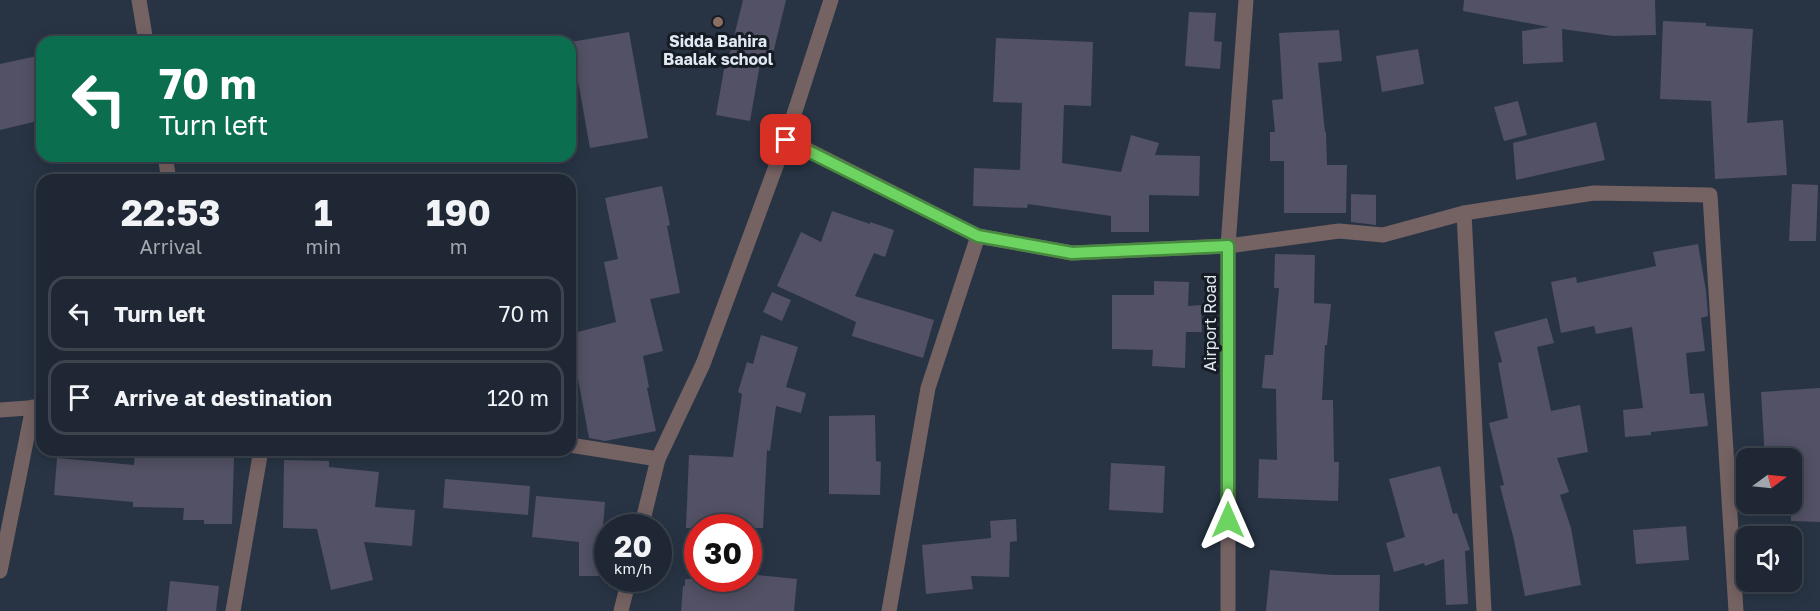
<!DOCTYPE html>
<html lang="en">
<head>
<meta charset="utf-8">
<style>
	body { margin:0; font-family:"Golos Text",sans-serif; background:#2b333f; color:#f1f3f6; height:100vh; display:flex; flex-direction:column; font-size:22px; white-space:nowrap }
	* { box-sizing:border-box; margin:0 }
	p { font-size:20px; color:#a1a5ac }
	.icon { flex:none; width:33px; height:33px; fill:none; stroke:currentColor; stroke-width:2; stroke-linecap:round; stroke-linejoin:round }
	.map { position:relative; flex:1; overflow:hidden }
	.drawer { position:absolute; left:36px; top:174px; width:540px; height:282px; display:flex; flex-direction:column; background:#1e2733; border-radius:18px; box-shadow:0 3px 15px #0003,0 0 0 2px #3c444e }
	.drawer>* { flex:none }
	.banner { position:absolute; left:36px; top:36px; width:540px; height:126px; border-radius:18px; box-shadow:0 3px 15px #0003,0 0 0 2px #3c444e; background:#0b6e4f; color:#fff; overflow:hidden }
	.needle { width:39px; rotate:75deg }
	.fabs { position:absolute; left:1736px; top:448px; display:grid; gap:12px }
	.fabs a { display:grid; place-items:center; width:66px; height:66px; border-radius:12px; background:#1e2733; box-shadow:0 3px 15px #0003,0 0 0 2px #3c444e; font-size:30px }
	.speed { position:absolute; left:594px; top:514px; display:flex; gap:12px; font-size:30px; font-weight:700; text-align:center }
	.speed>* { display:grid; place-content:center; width:78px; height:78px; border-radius:50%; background:#1e2733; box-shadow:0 3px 15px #0003,0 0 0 2px #3c444e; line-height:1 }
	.speed small { font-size:15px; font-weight:400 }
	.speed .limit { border:9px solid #d22; background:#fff; color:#111 }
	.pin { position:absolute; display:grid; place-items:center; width:51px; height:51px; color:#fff; margin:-26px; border-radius:12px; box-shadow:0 3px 9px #0006 }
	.me { position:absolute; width:66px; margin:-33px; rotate:0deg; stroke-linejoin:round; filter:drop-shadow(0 0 4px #0008) }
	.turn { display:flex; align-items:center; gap:21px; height:126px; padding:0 24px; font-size:27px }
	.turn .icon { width:78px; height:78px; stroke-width:2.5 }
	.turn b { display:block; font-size:42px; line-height:51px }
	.eta { display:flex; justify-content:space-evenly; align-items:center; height:102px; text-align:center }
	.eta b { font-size:36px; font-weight:700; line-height:42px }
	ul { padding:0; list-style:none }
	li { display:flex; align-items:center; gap:18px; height:75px; margin:0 12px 9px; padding:0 12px; border:3px solid #3c444e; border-radius:18px }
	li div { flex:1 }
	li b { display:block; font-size:22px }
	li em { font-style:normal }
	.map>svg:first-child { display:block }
</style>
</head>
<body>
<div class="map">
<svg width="1820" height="611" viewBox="0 0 1820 611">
	<rect width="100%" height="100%" fill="#283444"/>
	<!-- building -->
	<g fill="#525165">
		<path d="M743,0H786L770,66L760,64L750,121L716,115L724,69H726Z"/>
		<path d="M1464,0H1655L1656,35L1613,36L1562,29L1563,62L1523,64L1522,31L1549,27L1463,11Z"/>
		<path d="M1189,12L1216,13L1214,41L1222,42L1220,69L1185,66Z"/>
		<path d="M1663,21L1706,23V26L1753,29L1747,123L1783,120L1787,175L1715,179L1711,101L1660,99Z"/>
		<path d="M1339,30L1342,61L1318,63L1325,132H1326L1327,165H1347L1346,213H1284V161H1270V132H1275L1272,100L1283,99L1279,33Z"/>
		<path d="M629,32L648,138L590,148L571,42Z"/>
		<path d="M996,38L1093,42L1091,106L1064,105L1062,163L1121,172L1131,135L1159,143L1155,155L1200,156L1199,196L1149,195V232H1111V216L1028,204L1027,208L973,206L974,168L1020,170L1022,103L993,102Z"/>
		<path d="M1418,49L1424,84L1382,92L1376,56Z"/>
		<path d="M42,55V120L0,130V64Z"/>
		<path d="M1518,101L1527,135L1504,141L1494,107Z"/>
		<path d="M1596,122L1605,160L1516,180L1513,143Z"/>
		<path d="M1792,184L1818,185L1816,241H1789Z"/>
		<path d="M662,186L670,225L667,226L680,293L650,299L663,351L643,356L649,387L647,388L656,431L605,441L589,438L576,368L570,370V334L616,322L604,262L618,259L605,198Z"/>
		<path d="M1351,194L1376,195V225L1351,222Z"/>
		<path d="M832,211L870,224V222L894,230L885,257L874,253L855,296L934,320L923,358L852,336L856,322L777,286L801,232L821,242Z"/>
		<path d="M1698,244L1706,291L1708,316L1701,318L1705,351L1686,353L1690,394L1704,393L1708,426L1651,432V435L1625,437L1623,410L1643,408L1632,327L1596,334L1594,326L1561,333L1551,282L1576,277L1577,283L1656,266L1653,252Z"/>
		<path d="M1275,254L1315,255L1314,303L1331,304L1327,345H1325L1322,400H1333L1334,462H1339L1338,501L1258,498L1259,459L1277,460L1276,389L1262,388L1265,355H1273L1279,288H1274Z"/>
		<path d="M1154,281L1189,282L1188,306L1201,305L1202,332H1186L1185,368L1152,366L1153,350L1112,349V295H1154Z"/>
		<path d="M772,292L791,300L782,321L763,312Z"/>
		<path d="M1547,318L1554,343L1537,347L1551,411L1580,405L1588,452L1557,458L1569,492L1560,495L1571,528L1581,585L1525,596L1514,540L1500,486L1504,485L1489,423L1508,418L1498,363L1502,362L1494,332Z"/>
		<path d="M761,335L798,347L786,387L806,393L801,413L776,406L770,451L767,450L763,528H686L689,455L733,457L742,394L738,392L747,362L753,364Z"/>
		<path d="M1820,388V522L1791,521V457L1765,459L1761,392Z"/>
		<path d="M875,415L876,461L881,462L880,495L829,494V416Z"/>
		<path d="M135,450H180V457L234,458L232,524H204V520H183L184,508L133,507V502L54,495L57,458L134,465Z"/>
		<path d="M284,460L329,461V467L379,472L375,507L415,510L412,546L364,542L373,580L331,590L317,529L283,528Z"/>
		<path d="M1111,463L1165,466L1163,513L1109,510Z"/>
		<path d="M1440,466L1453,514L1457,513L1470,550L1465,551L1468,604L1446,605L1444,559L1425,566L1424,563L1394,572L1386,543L1405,537L1389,479Z"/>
		<path d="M445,479L530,486L528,515L443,508Z"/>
		<path d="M536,496L605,502L599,576H579V542L532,537Z"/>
		<path d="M1016,519L1017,541L1010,542L1009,577L971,576L973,589L926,594L922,545L991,538L990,521Z"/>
		<path d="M1686,526L1689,560L1636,564L1633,530Z"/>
		<path d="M1270,570L1333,575H1380L1379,611H1266Z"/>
		<path d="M748,574L797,579L794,611H681L683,586H685V579H748Z"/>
		<path d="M170,581L219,586L216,611H167Z"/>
	</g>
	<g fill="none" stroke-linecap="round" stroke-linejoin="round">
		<!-- minor -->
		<g stroke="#756263" stroke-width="15">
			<path d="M139,0L146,42"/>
			<path d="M786,139L978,236L1072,253L1228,246L1339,231L1383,235L1464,213L1594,193L1710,195L1736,611"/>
			<path d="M165,156L169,180"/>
			<path d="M1464,213L1484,611"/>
			<path d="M0,410L42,407"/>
			<path d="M570,445L658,459"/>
			<path d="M641,528L658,459L703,364L786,139L831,0"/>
			<path d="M0,571L33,407"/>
			<path d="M233,611L261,450"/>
			<path d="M621,611L629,579"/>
			<path d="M889,611L928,388L978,236"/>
			<path d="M1228,611V246L1246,0"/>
		</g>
	</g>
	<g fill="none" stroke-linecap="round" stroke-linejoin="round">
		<defs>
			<path id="route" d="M786,140L978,236L1072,253L1228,246V520"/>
		</defs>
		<!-- route casing -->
		<use href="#route" stroke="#47893f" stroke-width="15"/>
		<!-- route -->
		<use href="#route" stroke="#6dd361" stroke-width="10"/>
	</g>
	<!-- markers -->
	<circle fill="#8d6e63" stroke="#161c23" stroke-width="2" cx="718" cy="22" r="6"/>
	<g text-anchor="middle" stroke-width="6" stroke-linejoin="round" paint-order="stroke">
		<!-- poi labels -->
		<g font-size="16" font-weight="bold" fill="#e0e8f2" stroke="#161c23">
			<text x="718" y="47">Sidda Bahira<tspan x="718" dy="18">Baalak school</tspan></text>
		</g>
		<!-- street labels -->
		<g font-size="16" fill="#e0e8f2" stroke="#161c23">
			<text transform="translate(1210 323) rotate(-90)" y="6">Airport Road</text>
		</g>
	</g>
</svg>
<div class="fabs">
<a><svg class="needle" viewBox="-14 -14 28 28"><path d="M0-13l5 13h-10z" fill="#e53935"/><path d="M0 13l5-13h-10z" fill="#a1a5ac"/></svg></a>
<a><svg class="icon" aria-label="sound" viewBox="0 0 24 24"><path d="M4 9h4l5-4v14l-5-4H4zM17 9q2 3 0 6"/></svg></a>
</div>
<div class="speed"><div>20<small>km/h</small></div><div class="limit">30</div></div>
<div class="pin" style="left:786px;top:140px;background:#d93025"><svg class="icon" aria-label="arrive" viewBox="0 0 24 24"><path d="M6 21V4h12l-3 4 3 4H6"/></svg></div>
<svg class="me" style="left:1228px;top:520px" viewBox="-20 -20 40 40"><path d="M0-17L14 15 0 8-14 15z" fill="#6dd361" stroke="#fff" stroke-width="4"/></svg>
<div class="banner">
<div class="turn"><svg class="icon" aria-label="left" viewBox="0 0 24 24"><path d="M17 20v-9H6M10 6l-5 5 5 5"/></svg><div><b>70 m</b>Turn left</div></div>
</div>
<section class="drawer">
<div class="eta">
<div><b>22:53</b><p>Arrival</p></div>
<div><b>1</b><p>min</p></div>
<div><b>190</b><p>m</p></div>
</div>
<ul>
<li><svg class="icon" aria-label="left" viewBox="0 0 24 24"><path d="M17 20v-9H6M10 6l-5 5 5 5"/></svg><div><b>Turn left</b></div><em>70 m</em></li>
<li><svg class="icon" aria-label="arrive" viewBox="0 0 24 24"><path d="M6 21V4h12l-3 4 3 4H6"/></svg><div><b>Arrive at destination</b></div><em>120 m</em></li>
</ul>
</section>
</div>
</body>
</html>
